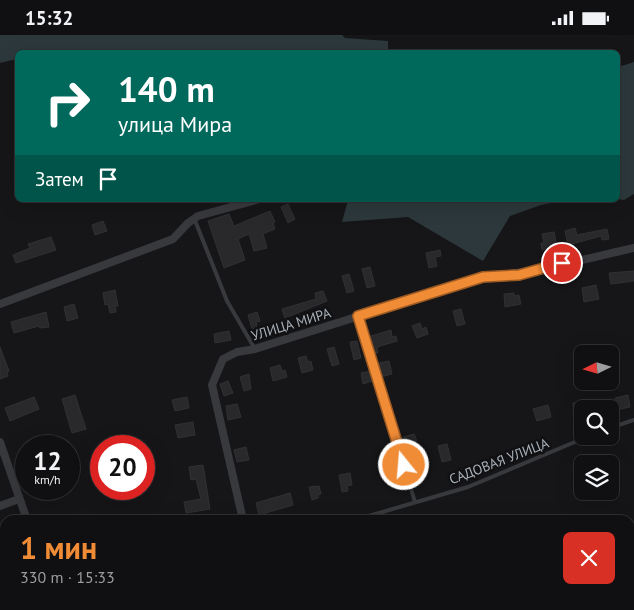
<!DOCTYPE html>
<html lang="ru">
<head>
<meta charset="utf-8">
<style>
	body { margin:0; font-family:"PT Sans",sans-serif; background:#1e1e20; color:#f1f3f6; height:100vh; display:flex; flex-direction:column; font-size:19px; white-space:nowrap }
	* { box-sizing:border-box; margin:0 }
	p { font-size:16px; color:#9c9d9f }
	.icon { flex:none; width:28px; height:28px; fill:none; stroke:currentColor; stroke-width:2; stroke-linecap:round; stroke-linejoin:round }
	.map { position:relative; flex:1; overflow:hidden }
	.side { position:absolute; left:0px; top:480px; width:635px; height:95px; display:flex; flex-direction:column; background:#101012; border-radius:15px 15px 0 0; box-shadow:0 5px 20px #0002,0 0 0 1px #303032 }
	.side>* { flex:none }
	.hud { position:absolute; left:15px; top:15px; width:605px; height:152px; border-radius:8px; box-shadow:0 5px 20px #0002,0 0 0 1px #303032; background:#00695c; color:#fff; overflow:hidden }
	.needle { width:32px; rotate:265deg }
	.controls { position:absolute; left:574px; top:310px; display:grid; gap:10px }
	.controls a { display:grid; place-items:center; width:45px; height:45px; border-radius:8px; background:#101012; box-shadow:0 5px 20px #0002,0 0 0 1px #303032; font-size:25px }
	.speed { position:absolute; left:15px; top:400px; display:flex; gap:10px; font-size:25px; font-weight:700; text-align:center }
	.speed>* { display:grid; place-content:center; width:65px; height:65px; border-radius:50%; background:#101012; box-shadow:0 5px 20px #0002,0 0 0 1px #303032; line-height:1 }
	.speed small { font-size:12px; font-weight:400 }
	.speed .limit { border:8px solid #d22; background:#fff; color:#111 }
	.pin { position:absolute; display:grid; place-items:center; width:42px; height:42px; color:#fff; margin:-21px; border:2px solid #fff; border-radius:50%; box-shadow:0 1px 5px #0007 }
	.me { position:absolute; width:55px; margin:-28px; rotate:343deg; stroke-linejoin:round; filter:drop-shadow(0 0 4px #0008) }
	.turn { display:flex; align-items:center; gap:18px; height:105px; padding:0 20px; font-size:22px }
	.turn .icon { width:65px; height:65px; stroke-width:2.5 }
	.turn b { display:block; font-size:35px; line-height:42px }
	.then { display:flex; align-items:center; height:48px; padding:0 20px; background:#0003; gap:10px; font-size:19px }
	.round { display:grid; place-items:center; flex:none; width:52px; height:52px; border-radius:8px; background:#1e1e20 }
	.head { display:flex; align-items:center; justify-content:space-between; height:85px; padding:0 20px }
	h1 { font-size:30px; font-weight:800; line-height:38px; color:#f08b36 }
	.status { display:flex; justify-content:space-between; align-items:center; height:35px; padding:0 25px; background:#101012; direction:ltr }
	.status svg { height:14px; fill:currentColor }
	.map>svg:first-child { display:block }
</style>
</head>
<body>
<div class="status"><b>15:32</b><svg viewBox="0 0 49 12"><path d="M0 12V9h3v3zM5 12V6h3v6zM10 12V3h3v9zM15 12V0h3v12zM26 1h20v11H26zM47 4h2v5h-2z"/></svg></div>
<div class="map">
<svg width="634" height="575" viewBox="0 0 634 575">
	<rect width="100%" height="100%" fill="#161618"/>
	<!-- water -->
	<g fill="#2c383b">
		<path d="M0,0H342L345,3L388,6V17L18,18L17,24L0,28Z"/>
		<path d="M634,27V159L624,165L618,164V32Z"/>
		<path d="M348,165H566L541,170L510,181L483,226L408,182L342,187Z"/>
	</g>
	<!-- building -->
	<g fill="#29292c" stroke="#303134">
		<path d="M288,169L295,184L288,188L281,172Z"/>
		<path d="M270,176L275,187L273,188L275,194L263,199L267,213L254,216L249,199L238,204L245,225L224,233L208,186L229,179L234,191Z"/>
		<path d="M103,186L107,196L95,200L92,190Z"/>
		<path d="M575,193L577,200L607,194L609,204L602,205L601,201L568,210L565,196Z"/>
		<path d="M554,197L557,211L542,215L541,208H544L542,199Z"/>
		<path d="M51,202L56,215L16,228L13,220L30,213L28,209Z"/>
		<path d="M440,215L441,221L435,222L437,231L429,233L426,218Z"/>
		<path d="M370,232L375,251L367,253L362,234Z"/>
		<path d="M634,236V246L611,249L609,238Z"/>
		<path d="M349,239L354,256L347,258L342,241Z"/>
		<path d="M596,250L599,264L584,267L582,253Z"/>
		<path d="M115,255L118,271H115L116,277L110,278L108,269L105,270L103,258Z"/>
		<path d="M323,256L327,266L285,283L282,274L316,264L315,258Z"/>
		<path d="M514,258V261L519,260L521,269L505,272L504,259Z"/>
		<path d="M74,269L78,283L67,286L64,272Z"/>
		<path d="M461,274L465,289L457,291L453,276Z"/>
		<path d="M46,277L49,292L40,293L39,291L14,298L11,287Z"/>
		<path d="M257,277L260,286L256,287L257,292L252,294L248,280Z"/>
		<path d="M420,288L422,294L426,292L428,299L417,303L412,291Z"/>
		<path d="M391,295L392,302L396,301L397,306L380,311L377,313L378,318L374,319L368,302Z"/>
		<path d="M229,296L231,305L215,308L214,299Z"/>
		<path d="M357,306L361,323L354,325L350,307Z"/>
		<path d="M0,312L9,336L7,337L8,341L0,344Z"/>
		<path d="M334,312L339,329L332,331L327,314Z"/>
		<path d="M306,321L308,327L311,326L313,335L302,338L298,323Z"/>
		<path d="M389,326L392,339L380,342L379,328Z"/>
		<path d="M280,330L282,336L285,335L287,342L273,346L270,333Z"/>
		<path d="M371,336L372,346L363,349L361,338Z"/>
		<path d="M249,339L251,354L244,356L240,342Z"/>
		<path d="M228,346L233,358L224,361L220,349Z"/>
		<path d="M75,360L86,394L72,398L62,364Z"/>
		<path d="M628,360L630,372L616,375L615,363Z"/>
		<path d="M34,362L39,374L10,386L5,373Z"/>
		<path d="M187,362L189,373L175,376L172,365Z"/>
		<path d="M573,368H583L582,384H574Z"/>
		<path d="M237,369L241,382L228,385L226,371Z"/>
		<path d="M548,370L551,382L537,386L533,374Z"/>
		<path d="M193,387L195,400L178,403L175,390Z"/>
		<path d="M414,399L417,406L402,410L400,403Z"/>
		<path d="M447,409L451,425L442,427L438,411Z"/>
		<path d="M246,412L249,425L237,427L234,415Z"/>
		<path d="M418,422L422,433L410,437L406,426Z"/>
		<path d="M399,428L403,439L389,443L387,435L390,434L389,431Z"/>
		<path d="M203,430L210,474L186,478L184,467L201,464L196,444L191,445L189,432Z"/>
		<path d="M350,438L352,450L347,451L348,456L342,457L339,440Z"/>
		<path d="M319,451L321,459L318,460V463L312,465L309,452Z"/>
		<path d="M290,458L293,470L259,480L256,468Z"/>
	</g>
	<g fill="none" stroke-linecap="round" stroke-linejoin="round">
		<!-- service -->
		<g stroke="#37393d" stroke-width="4">
			<path d="M196,188L227,266L255,314"/>
			<path d="M358,281L415,467"/>
			<path d="M610,393L634,385"/>
			<path d="M355,485L468,452L589,401"/>
			<path d="M164,570H166"/>
			<path d="M120,575L140,570"/>
		</g>
		<!-- minor -->
		<g stroke="#37393d" stroke-width="8">
			<path d="M0,269L173,204L188,188L198,181L256,165"/>
			<path d="M0,407L27,485"/>
			<path d="M0,471L19,464"/>
			<path d="M243,485L212,350L223,324L237,317L255,314L483,242C534,238 584,224 634,213"/>
			<path d="M57,570L59,575"/>
			<path d="M261,570L262,575"/>
		</g>
	</g>
	<g fill="none" stroke-linecap="round" stroke-linejoin="round">
		<defs>
			<path id="route" d="M404,430L358,281L483,242L519,240L562,228"/>
		</defs>
		<!-- route casing -->
		<use href="#route" stroke="#9c5a23" stroke-width="12"/>
		<!-- route -->
		<use href="#route" stroke="#f08b36" stroke-width="9"/>
	</g>
	<g text-anchor="middle" stroke-width="5" stroke-linejoin="round" paint-order="stroke">
		<!-- street labels -->
		<g font-size="14" fill="#a8b0b8" stroke="#111113">
			<text transform="translate(291 289) rotate(-17)" y="5">УЛИЦА МИРА</text>
			<text transform="translate(499 426) rotate(-21)" y="5">САДОВАЯ УЛИЦА</text>
		</g>
	</g>
</svg>
<div class="controls">
<a><svg class="needle" viewBox="-14 -14 28 28"><path d="M0-13l5 13h-10z" fill="#e53935"/><path d="M0 13l5-13h-10z" fill="#9c9d9f"/></svg></a>
<a><svg class="icon" aria-label="search" viewBox="0 0 24 24"><circle cx="10" cy="10" r="6"/><path d="M15 15l6 6"/></svg></a>
<a><svg class="icon" aria-label="layers" viewBox="0 0 24 24"><path d="M12 4l9 5-9 5-9-5zM3 14l9 5 9-5"/></svg></a>
</div>
<div class="speed"><div>12<small>km/h</small></div><div class="limit">20</div></div>
<div class="pin" style="left:562px;top:228px;background:#d93025"><svg class="icon" aria-label="arrive" viewBox="0 0 24 24"><path d="M6 21V4h12l-3 4 3 4H6"/></svg></div>
<svg class="me" style="left:404px;top:430px" viewBox="-20 -20 40 40"><circle r="17" fill="#f08b36" stroke="#fff" stroke-width="3"/><path d="M0-11L8 9 0 5-8 9z" fill="#fff"/></svg>
<div class="hud">
<div class="turn"><svg class="icon" aria-label="right" viewBox="0 0 24 24"><path d="M7 20v-9h11M14 6l5 5-5 5"/></svg><div><b>140 m</b>улица Мира</div></div>
<div class="then">Затем<svg class="icon" aria-label="arrive" viewBox="0 0 24 24"><path d="M6 21V4h12l-3 4 3 4H6"/></svg></div>
</div>
<section class="side">
<div class="head"><div><h1>1 мин</h1><p>330 m · 15:33</p></div><a class="round" style="background:#d93025;color:#fff"><svg class="icon" aria-label="close" viewBox="0 0 24 24"><path d="M6 6l12 12M18 6L6 18"/></svg></a></div>
</section>
</div>
</body>
</html>
